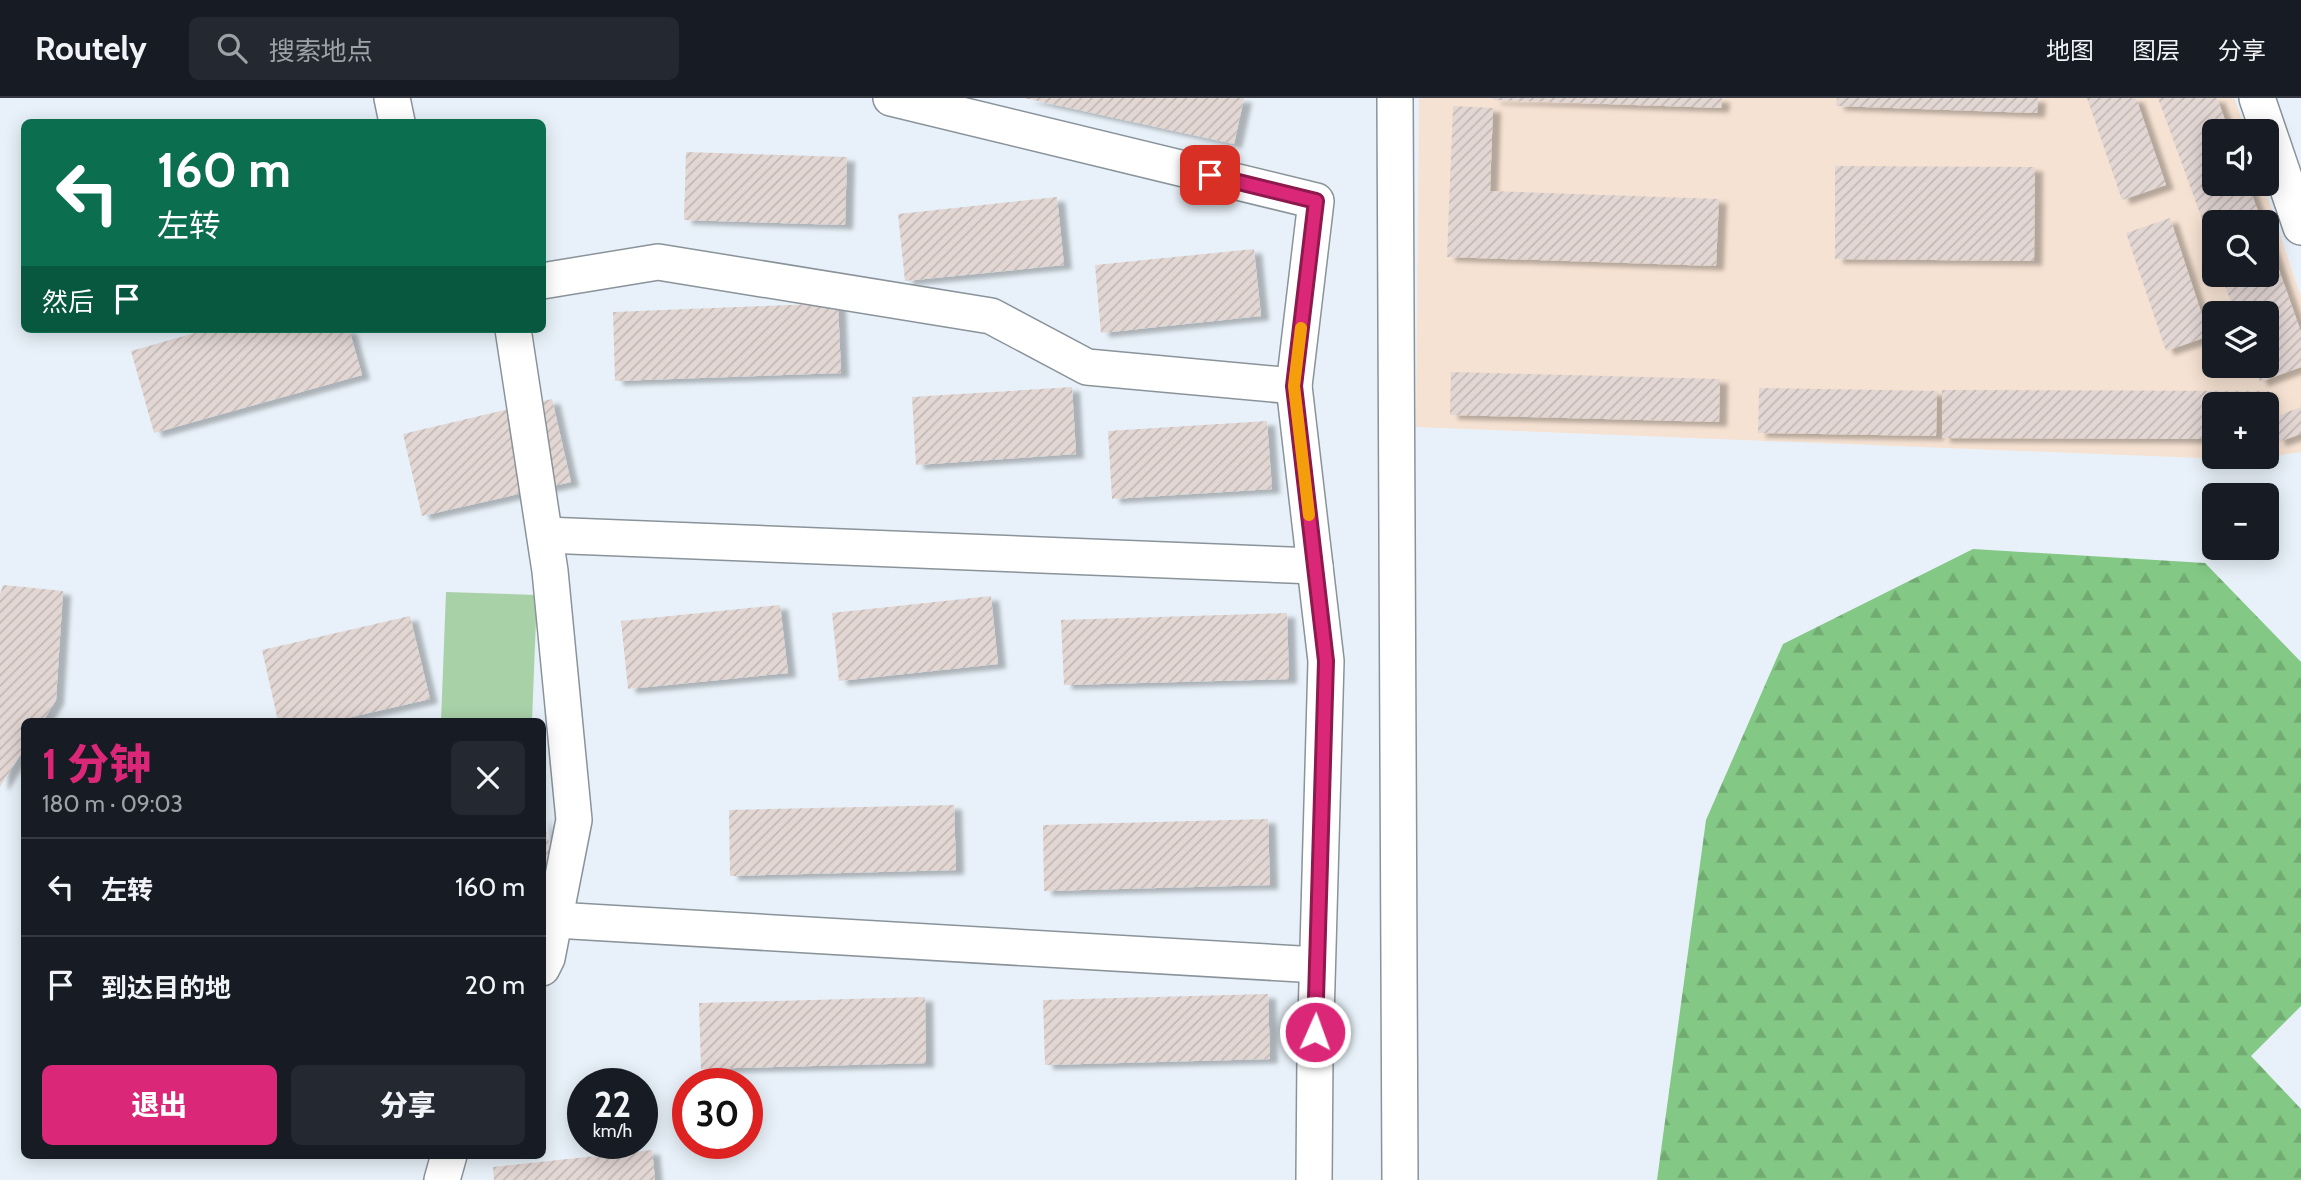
<!DOCTYPE html>
<html lang="zh">
<head>
<meta charset="utf-8">
<style>
	body { margin:0; font-family:Cabin,"Noto Sans SC",sans-serif; background:#242831; color:#f1f3f6; height:100vh; display:flex; flex-direction:column; font-size:26px; white-space:nowrap }
	* { box-sizing:border-box; margin:0 }
	p { font-size:23px; color:#9ea1a6 }
	.icon { flex:none; width:38px; height:38px; fill:none; stroke:currentColor; stroke-width:2; stroke-linecap:round; stroke-linejoin:round }
	.map { position:relative; flex:1; overflow:hidden }
	.drawer { position:absolute; left:21px; top:620px; width:525px; height:441px; display:flex; flex-direction:column; background:#171b24; border-radius:10px; box-shadow:0 4px 18px #0003 }
	.drawer>* { flex:none }
	.hud { position:absolute; left:21px; top:21px; width:525px; height:214px; border-radius:10px; box-shadow:0 4px 18px #0003; background:#0b6e4f; color:#fff; overflow:hidden }
	.tools { position:absolute; left:2202px; top:21px; display:grid; gap:14px }
	.tools a { display:grid; place-items:center; width:77px; height:77px; border-radius:10px; background:#171b24; box-shadow:0 4px 18px #0003; font-size:35px }
	.speed { position:absolute; left:567px; top:970px; display:flex; gap:14px; font-size:35px; font-weight:700; text-align:center }
	.speed>* { display:grid; place-content:center; width:91px; height:91px; border-radius:50%; background:#171b24; box-shadow:0 4px 18px #0003; line-height:1 }
	.speed small { font-size:18px; font-weight:400 }
	.speed .limit { border:10px solid #d22; background:#fff; color:#111 }
	.pin { position:absolute; display:grid; place-items:center; width:60px; height:60px; color:#fff; margin:-30px; border-radius:14px; box-shadow:0 4px 10px #0006 }
	.me { position:absolute; width:77px; margin:-38px; rotate:2deg; stroke-linejoin:round; filter:drop-shadow(0 0 5px #0008) }
	.turn { display:flex; align-items:center; gap:24px; height:147px; padding:0 21px; font-size:32px }
	.turn .icon { width:91px; height:91px; stroke-width:2.5 }
	.turn b { display:block; font-size:49px; line-height:60px }
	.then { display:flex; align-items:center; height:66px; padding:0 21px; background:#0003; gap:14px; font-size:26px }
	.round { display:grid; place-items:center; flex:none; width:74px; height:74px; border-radius:10px; background:#242831 }
	.overview { display:flex; align-items:center; justify-content:space-between; height:119px; padding:0 21px }
	h1 { font-size:42px; font-weight:800; line-height:52px; color:#db2777 }
	.primary-button { display:flex; gap:14px; margin-top:auto; padding:14px 21px }
	.primary-button a { flex:1; height:80px; border-radius:10px; background:#db2777; color:#fff; font-size:28px; font-weight:800; line-height:80px; text-align:center }
	.primary-button a+a { background:#242831; color:#f1f3f6 }
	ul { padding:0; list-style:none }
	li { display:flex; align-items:center; gap:21px; height:98px; padding:0 21px; border-top:2px solid #363941 }
	li div { flex:1 }
	li b { display:block; font-size:26px }
	li em { font-style:normal }
	header { display:flex; align-items:center; gap:42px; box-sizing:border-box; height:98px; padding:0 35px; background:#171b24; border-bottom:2px solid #363941 }
	header strong { font-size:33px }
	nav { display:flex; gap:38px; margin-inline-start:auto; font-size:24px }
	.search { width:490px; height:63px; background:#242831; display:flex; align-items:center; gap:18px; box-sizing:border-box; padding:0 24px; border-radius:10px; color:#9ea1a6; font-size:26px }
	.map>svg:first-child { display:block }
</style>
</head>
<body>
<header>
<strong>Routely</strong>
<div class="search"><svg class="icon" aria-label="search" viewBox="0 0 24 24"><circle cx="10" cy="10" r="6"/><path d="M15 15l6 6"/></svg>搜索地点</div>
<nav><a>地图</a><a>图层</a><a>分享</a></nav>
</header>
<div class="map">
<svg width="2301" height="1082" viewBox="0 0 2301 1082">
	<defs>
		<pattern id="forest-firs" width="22" height="20" patternUnits="userSpaceOnUse" patternTransform="scale(1.75)"><rect width="22" height="20" fill="#84c885"/><path d="M5 1l3.5 6h-7zM16 11l3.5 6h-7z" fill="#71ab72"/></pattern>
		<pattern id="building-hatch" width="6" height="6" patternUnits="userSpaceOnUse" patternTransform="scale(1.75)"><rect width="6" height="6" fill="#e3d7d4"/><path d="M-1 1l2-2M0 6l6-6M5 7l2-2" fill="none" stroke="#c2b8b5"/></pattern>
		<filter id="shadow"><feDropShadow dx="8" dy="4.5" stdDeviation="2" flood-color="#0004"/></filter>
	</defs>
	<rect width="100%" height="100%" fill="#e8f1f9"/>
	<!-- industrial -->
	<path fill="#f6e2d2" fill-rule="evenodd" d="M1419,0H2234L2246,33H2214V86H2263L2301,199V354L2250,362L1416,329ZM2214,124H2266V177H2214ZM2214,215H2266V268H2214ZM2214,306H2266V359H2214Z"/>
	<!-- forest -->
	<path fill="url(#forest-firs)" d="M1973,451L2205,465L2301,564V908L2251,958L2301,1011V1082H1657L1706,722L1783,546Z"/>
	<!-- pitch -->
	<path fill="#a9d1a8" d="M446,494L537,497L532,623H441Z"/>
	<!-- building -->
	<g fill="url(#building-hatch)" filter="url(#shadow)">
		<path d="M1024,0H1244L1234,46Z"/>
		<path d="M1493,0H1722L1721,10L1493,2Z"/>
		<path d="M1837,0H2038L2037,15L1836,8Z"/>
		<path d="M2087,0H2136L2166,87L2122,102Z"/>
		<path d="M2158,0H2217L2229,33H2214V86H2248L2262,124H2214V154Z"/>
		<path d="M1453,8L1493,10L1490,93L1719,101L1716,168L1447,159Z"/>
		<path d="M686,54L847,59L845,127L684,122Z"/>
		<path d="M1835,68L2035,69L2034,163L1835,161Z"/>
		<path d="M1057,99L1064,167L905,183L898,116Z"/>
		<path d="M2170,120L2209,238L2166,253L2126,135Z"/>
		<path d="M2267,138L2301,234V269L2260,284L2254,268H2266V215H2235L2221,177H2266Z"/>
		<path d="M1254,151L1261,218L1101,235L1095,167Z"/>
		<path d="M838,205L841,275L615,283L613,214Z"/>
		<path d="M209,231H349L362,277L154,335L131,253Z"/>
		<path d="M1451,274L1720,281L1719,324L1450,317Z"/>
		<path d="M1072,289L1076,356L916,367L912,299Z"/>
		<path d="M1759,290L1937,293L1936,338L1758,335Z"/>
		<path d="M1942,292L2269,293V341H2266V306H2214V341L1942,340Z"/>
		<path d="M552,301L571,384L422,418L403,336Z"/>
		<path d="M2301,309V336L2278,344L2269,321Z"/>
		<path d="M1267,323L1272,391L1112,401L1108,333Z"/>
		<path d="M3,487L63,493L56,602L43,623H24V651L0,689V496Z"/>
		<path d="M991,498L998,566L839,583L832,515Z"/>
		<path d="M780,507L788,575L628,591L621,523Z"/>
		<path d="M1287,515L1289,581L1064,587L1061,522Z"/>
		<path d="M410,518L430,601L334,623H278L262,552Z"/>
		<path d="M954,707L956,772L730,778L729,712Z"/>
		<path d="M542,717L561,791L542,795Z"/>
		<path d="M1268,721L1270,787L1044,793L1043,727Z"/>
		<path d="M1268,896L1270,961L1045,967L1043,902Z"/>
		<path d="M925,899L926,965L701,971L699,905Z"/>
		<path d="M652,1052L655,1082H494L493,1069Z"/>
	</g>
	<g fill="none" stroke-linecap="round" stroke-linejoin="round">
		<defs>
			<g id="minor">
				<path d="M392,0L397,24"/>
				<path d="M891,0L1316,103L1294,288L1326,563L1315,957L1314,1082"/>
				<path d="M1395,0L1400,1082"/>
				<path d="M2257,0L2301,129"/>
				<path d="M542,183L658,164L991,218L1087,269L1294,288"/>
				<path d="M513,231L550,473L574,722L547,860L542,870"/>
				<path d="M545,437L1315,468"/>
				<path d="M555,822L1317,867"/>
				<path d="M442,1082L449,1057"/>
			</g>
		</defs>
		<!-- minor casing -->
		<use href="#minor" stroke="#8a939a" stroke-width="38"/>
		<!-- minor -->
		<use href="#minor" stroke="#fff" stroke-width="35"/>
	</g>
	<g fill="none" stroke-linecap="round" stroke-linejoin="round">
		<defs>
			<path id="route" d="M1210,77L1316,103L1294,288L1326,563L1315,934"/>
		</defs>
		<!-- route casing -->
		<use href="#route" stroke="#8e194d" stroke-width="18"/>
		<!-- route -->
		<use href="#route" stroke="#db2777" stroke-width="12"/>
		<!-- slow -->
		<path stroke="#f59e0b" stroke-width="12" d="M1301,230L1294,288L1309,417"/>
	</g>
</svg>
<div class="tools">
<a><svg class="icon" aria-label="sound" viewBox="0 0 24 24"><path d="M4 9h4l5-4v14l-5-4H4zM17 9q2 3 0 6"/></svg></a>
<a><svg class="icon" aria-label="search" viewBox="0 0 24 24"><circle cx="10" cy="10" r="6"/><path d="M15 15l6 6"/></svg></a>
<a><svg class="icon" aria-label="layers" viewBox="0 0 24 24"><path d="M12 4l9 5-9 5-9-5zM3 14l9 5 9-5"/></svg></a>
<a>+</a>
<a>−</a>
</div>
<div class="speed"><div>22<small>km/h</small></div><div class="limit">30</div></div>
<div class="pin" style="left:1210px;top:77px;background:#d93025"><svg class="icon" aria-label="arrive" viewBox="0 0 24 24"><path d="M6 21V4h12l-3 4 3 4H6"/></svg></div>
<svg class="me" style="left:1315px;top:934px" viewBox="-20 -20 40 40"><circle r="17" fill="#db2777" stroke="#fff" stroke-width="3"/><path d="M0-11L8 9 0 5-8 9z" fill="#fff"/></svg>
<div class="hud">
<div class="turn"><svg class="icon" aria-label="left" viewBox="0 0 24 24"><path d="M17 20v-9H6M10 6l-5 5 5 5"/></svg><div><b>160 m</b>左转</div></div>
<div class="then">然后<svg class="icon" aria-label="arrive" viewBox="0 0 24 24"><path d="M6 21V4h12l-3 4 3 4H6"/></svg></div>
</div>
<section class="drawer">
<div class="overview"><div><h1>1 分钟</h1><p>180 m · 09:03</p></div><a class="round"><svg class="icon" aria-label="close" viewBox="0 0 24 24"><path d="M6 6l12 12M18 6L6 18"/></svg></a></div>
<ul>
<li><svg class="icon" aria-label="left" viewBox="0 0 24 24"><path d="M17 20v-9H6M10 6l-5 5 5 5"/></svg><div><b>左转</b></div><em>160 m</em></li>
<li><svg class="icon" aria-label="arrive" viewBox="0 0 24 24"><path d="M6 21V4h12l-3 4 3 4H6"/></svg><div><b>到达目的地</b></div><em>20 m</em></li>
</ul>
<div class="primary-button"><a>退出</a><a>分享</a></div>
</section>
</div>
</body>
</html>
